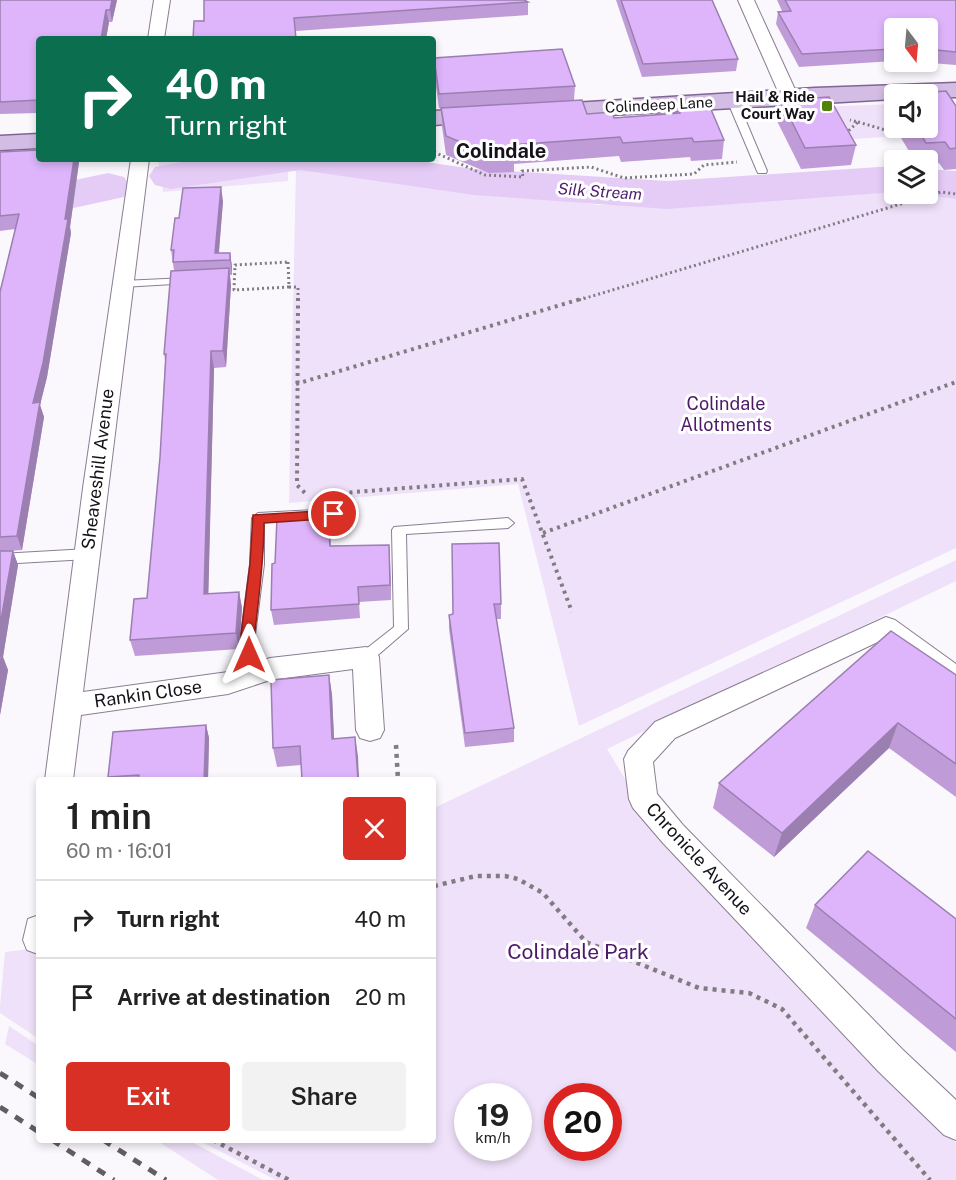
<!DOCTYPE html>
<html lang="en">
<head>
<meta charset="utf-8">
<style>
	body { margin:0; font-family:"Public Sans",sans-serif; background:#f2f2f2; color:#222; height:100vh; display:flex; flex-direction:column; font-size:22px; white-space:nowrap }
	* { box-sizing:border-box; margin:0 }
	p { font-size:20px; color:#767676 }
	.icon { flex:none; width:33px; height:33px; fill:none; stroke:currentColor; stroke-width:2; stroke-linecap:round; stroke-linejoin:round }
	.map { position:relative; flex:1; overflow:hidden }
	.side { position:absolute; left:36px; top:777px; width:400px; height:366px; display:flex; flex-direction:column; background:#fff; border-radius:6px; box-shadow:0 3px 9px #0003 }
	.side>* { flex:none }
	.guide { position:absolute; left:36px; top:36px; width:400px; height:126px; border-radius:6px; box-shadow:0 3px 9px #0003; background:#0b6e4f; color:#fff; overflow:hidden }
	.needle { width:39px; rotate:164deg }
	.buttons { position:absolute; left:884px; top:18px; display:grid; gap:12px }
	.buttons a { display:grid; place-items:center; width:54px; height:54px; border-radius:6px; background:#fff; box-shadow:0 3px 9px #0003; font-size:30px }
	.speed { position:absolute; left:454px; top:1083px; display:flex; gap:12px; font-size:30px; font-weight:700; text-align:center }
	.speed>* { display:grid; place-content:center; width:78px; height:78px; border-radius:50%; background:#fff; box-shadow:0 3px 9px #0003; line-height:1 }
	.speed small { font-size:15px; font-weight:400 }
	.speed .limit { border:9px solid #d22; background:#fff; color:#111 }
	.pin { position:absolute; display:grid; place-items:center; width:51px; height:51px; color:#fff; margin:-26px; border:3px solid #fff; border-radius:50%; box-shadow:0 2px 6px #0007 }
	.me { position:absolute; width:66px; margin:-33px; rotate:0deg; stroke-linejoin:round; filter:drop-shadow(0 0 4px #0008) }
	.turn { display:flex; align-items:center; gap:21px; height:126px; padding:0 30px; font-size:27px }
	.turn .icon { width:78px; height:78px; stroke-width:2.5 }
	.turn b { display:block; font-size:42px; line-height:51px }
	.round { display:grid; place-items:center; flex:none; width:63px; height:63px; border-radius:6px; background:#f2f2f2 }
	.overview { display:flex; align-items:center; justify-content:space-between; height:102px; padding:0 30px }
	h1 { font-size:36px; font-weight:600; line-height:45px }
	.cta { display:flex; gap:12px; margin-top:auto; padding:12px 30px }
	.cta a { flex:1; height:69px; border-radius:6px; background:#d93025; color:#fff; font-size:24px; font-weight:600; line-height:69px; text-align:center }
	.cta a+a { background:#f2f2f2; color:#222 }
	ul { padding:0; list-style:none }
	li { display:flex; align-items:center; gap:18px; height:78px; padding:0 30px; border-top:2px solid #e0e0e0 }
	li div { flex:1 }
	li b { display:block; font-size:22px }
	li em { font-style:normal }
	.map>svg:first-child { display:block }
</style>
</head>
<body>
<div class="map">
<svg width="956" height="1180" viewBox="0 0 956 1180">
	<rect width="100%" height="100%" fill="#fbf8fd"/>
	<!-- green -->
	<g fill="#efe1f9" fill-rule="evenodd">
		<path d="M894,104V113L885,114L898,136L839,140L826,116L770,120L764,109Z"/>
		<path d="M158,159H416L481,177L558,185L661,188L800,180L884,169H894V182L597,200L296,162L288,164V181L163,192Z"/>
		<path d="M296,165L599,205L894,184V194H927V186L956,189V548L579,726L518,484L289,503Z"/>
		<path d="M956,560V581L607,749L650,820L922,1110L956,1143V1180H276L198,1140H434V808ZM468,1096H519V1148H468ZM558,1096H609V1148H558Z"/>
		<path d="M39,948V1039L0,1013V1006L5,952Z"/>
		<path d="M9,1026L39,1046V1065L5,1044Z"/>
		<path d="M156,1140H188L263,1180H218Z"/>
	</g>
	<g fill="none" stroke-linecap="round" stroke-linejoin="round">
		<!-- river -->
		<g fill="#e5ccf7" fill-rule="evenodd">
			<path d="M197,159H405L474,169L667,181L894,166V192L667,209L474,195L300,170L171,189L155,185L149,176L155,167Z"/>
			<path d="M927,169L956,171V199L919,194H927Z"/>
			<path d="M108,173L124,177L131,187L124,197L0,224V196Z"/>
		</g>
		<defs>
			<g id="lane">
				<path d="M732,97L737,100L767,171L766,173H758L757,171L727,100Z"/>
				<path d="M187,278L191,279V283L122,287L117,284L122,281Z"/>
				<path d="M334,509L339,511L340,514L339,517L264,522V564L255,635L257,676L255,680H245L243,676L241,635L250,564L252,518L258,513Z"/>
				<path d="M508,518L514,523L508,528L406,534L408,629L371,661H361L359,657L361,653L394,627L392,530L394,527Z"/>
				<path d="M88,549L95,554L88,559L0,564V554Z"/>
			</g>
			<g id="street">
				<path d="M154,0H170L164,39H148Z"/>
				<path d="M738,0H754L798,96L795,100H783L780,96Z"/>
				<path d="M131,159H149L83,692L228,672L270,658L366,647L375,650L379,657L384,730L380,738L370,741L360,738L356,730L353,669L270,680L228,694L81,715L73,780H45L83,488Z"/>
				<path d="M886,617L895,620L956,664V690L946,687L884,639L675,738L653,762L657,794L683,825L902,1049L956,1100V1140L944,1135L878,1071L663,843L633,808L629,799L624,759L628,751L655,722Z"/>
				<path d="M39,915V954H38L27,950L23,940L28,919Z"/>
			</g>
			<g id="primary">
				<path d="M956,83V97L927,98V94H894V99L540,119L532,117L528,112L532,107L540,105L815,88Z"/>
				<path d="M486,108L494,110L498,115L494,120L434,125V111Z"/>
				<path d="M39,134V148L0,150V136Z"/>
			</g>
		</defs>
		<!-- lane casing -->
		<use href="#lane" stroke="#8a7e92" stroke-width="2"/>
		<!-- street casing -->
		<use href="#street" stroke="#8a7e92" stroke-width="2"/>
		<!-- primary casing -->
		<use href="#primary" stroke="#7f6592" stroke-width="3"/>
		<!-- path-far2 -->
		<g stroke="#807c82" stroke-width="3" stroke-dasharray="2 3" stroke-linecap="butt">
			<path d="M858,122L899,134"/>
			<path d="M845,134L858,122L850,120"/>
			<path d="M434,152L485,175L523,177L522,171L591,167L624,178L694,174L704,165L737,162"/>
			<path d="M288,262L289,287L234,290L235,265Z"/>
			<path d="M289,287H298V300"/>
			<path d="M579,300L941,192L956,194"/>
		</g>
		<!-- path-far1 -->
		<g stroke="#807c82" stroke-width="4" stroke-dasharray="3 4.5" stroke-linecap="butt">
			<path d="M298,298L297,485L305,493"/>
			<path d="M296,384L584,298"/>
			<path d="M342,493L522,479L572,612"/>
			<path d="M543,533L956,382"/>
		</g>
		<!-- path -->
		<g stroke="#807c82" stroke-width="4.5" stroke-dasharray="4 5" stroke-linecap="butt">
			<path d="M396,745L398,780"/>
			<path d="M434,886L476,876H505L518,879L543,893L586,942L699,988L749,993L782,1009L930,1180"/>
			<path d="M213,1140L289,1180"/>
		</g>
		<!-- lane -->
		<use href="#lane" fill="#fff" fill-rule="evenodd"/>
		<!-- street -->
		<use href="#street" fill="#fff" fill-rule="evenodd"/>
		<!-- primary -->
		<use href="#primary" fill="#d4bde5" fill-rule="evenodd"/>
		<!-- rail -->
		<g stroke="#615d63" stroke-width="5" stroke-dasharray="9 9" stroke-linecap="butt">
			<path d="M0,1073L39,1098"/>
			<path d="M0,1107L39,1132"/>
			<path d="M52,1140L114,1180"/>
			<path d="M103,1140L166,1180"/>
		</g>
	</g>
	<!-- wall -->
	<g fill="#bf9cd8">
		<path d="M0,0H117L112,22H109L106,39H39V113L0,114Z"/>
		<path d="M616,0H712L738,59L736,71L642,77Z"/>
		<path d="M777,0H956V65L918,62H927V28H894V61L799,67L776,24L778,12L782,11Z"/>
		<path d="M528,2V15L296,31L194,21Z"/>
		<path d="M434,58L575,86L574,100L587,114L614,118L678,113V109L724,140L722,159L691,161L690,157L621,162L619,156L514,164V172L489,173L446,155L442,127L441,108H439L434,72Z"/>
		<path d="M946,91L956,106V169L944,170L939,163H927V160H918L915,155L912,156L895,128H927V94H894V125L888,115L893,95Z"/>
		<path d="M781,100L856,145L851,165L801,169L777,121Z"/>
		<path d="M0,152L39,159H78L79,162L70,227L71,233L47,377L40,405L44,417L22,550L9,551H13L18,565L3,657L8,670L0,715V292L15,229L0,231Z"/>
		<path d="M223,201L219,253H230L232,267V275H230L231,285L226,367L214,368L208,594L239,592L242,608L239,649L135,656L130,640L147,598L160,457L165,361L164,354L174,270L171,250L179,218Z"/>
		<path d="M330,530L331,546L389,545L391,600L359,602L360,618L274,625L271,610L275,563Z"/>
		<path d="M452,544L501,604V619H496L514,728V742L465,747L449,629V615L453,614Z"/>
		<path d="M329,675L332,695L334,739L355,737L359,780H302L301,765L277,767L273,748Z"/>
		<path d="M956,675V797L889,748L774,857L713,808L719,783Z"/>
		<path d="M206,725L209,738L208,780H109L108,777Z"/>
		<path d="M815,905L956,919V1052L806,928Z"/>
	</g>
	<!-- shaded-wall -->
	<g fill="#9b7fb0">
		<path d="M112,0H117L112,22L110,10Z"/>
		<path d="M106,10L109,22L106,39H101Z"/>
		<path d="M74,159H78L79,162L70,227L71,233L47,377L40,405L44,417L22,550L17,536L33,403L65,219Z"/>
		<path d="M221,187L223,201L218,261L215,253Z"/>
		<path d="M230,253L232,267V275L230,260Z"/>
		<path d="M229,268L231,285L226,367L223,351Z"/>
		<path d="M211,351L214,368L208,610L204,594Z"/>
		<path d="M389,545L390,559L391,600L390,585Z"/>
		<path d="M13,551L18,565L3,657L8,670L0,715V626Z"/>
		<path d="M239,592L242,608L239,649L236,633Z"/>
		<path d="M329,675L332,695L335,758L332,739Z"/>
		<path d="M898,723L889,748L774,857L782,833Z"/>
		<path d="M206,725L209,738L208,780H204Z"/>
		<path d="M355,737L358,756L359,780H358Z"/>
	</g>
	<!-- building -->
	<g fill="#deb5fb" stroke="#9b7fb0" stroke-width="1.5">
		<path d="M0,0H112L110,10H106L101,39H39V100L0,102Z"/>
		<path d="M204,0H524L528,2L294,18L296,39H193L194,21H204Z"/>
		<path d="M621,0H712L738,59L643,64Z"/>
		<path d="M785,0H956V52L927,49V28H894V49L802,54L778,12L791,11Z"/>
		<path d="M562,49L575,86L439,94L434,58Z"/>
		<path d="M946,91L956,106V148L950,149L945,142L926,143L921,135H917L913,128H927V94H894V97L893,95Z"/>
		<path d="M829,97L856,145L805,148L781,100Z"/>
		<path d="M582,100L587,114L612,112L614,118L680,113L678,109L710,107L724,140L694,142L692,138L623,143L620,137L511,145L514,153L489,154L446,136L441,108Z"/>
		<path d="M39,150V159H74L65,219H68L43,363L33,403L40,402L17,536L0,537V292L19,214L0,216V152Z"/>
		<path d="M221,187L215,253H230V260L173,262L174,250H171L175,218H179L183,188Z"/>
		<path d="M229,268L223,351H211L204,594L239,592L236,633L130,640L134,599L147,598L160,457L166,354H164L171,271Z"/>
		<path d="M328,515L330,546L389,545L390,585L358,587L359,604L271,610L272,564L275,563L277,518Z"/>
		<path d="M499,543L501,604H494L514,728L465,733L449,615L453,614L452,544Z"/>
		<path d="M0,551H13L0,626Z"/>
		<path d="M891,631L956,675V764L898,723L782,833L719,783Z"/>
		<path d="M0,656H2L0,669Z"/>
		<path d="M329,675L332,739L355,737L358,780H302L300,746L273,748L271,680Z"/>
		<path d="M206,725L204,780H138L139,775L108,777L113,732Z"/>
		<path d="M868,851L956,919V1019L815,905Z"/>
	</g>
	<!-- route -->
	<path fill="#d93025" stroke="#8d1f18" stroke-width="1.5" d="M334,510L338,511L340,514L338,518L264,523C264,560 259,595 255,631C254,641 258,651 254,659H244L241,634L250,564L253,515Z"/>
	<!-- markers -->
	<rect fill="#53810e" stroke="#fff" stroke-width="2" x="821" y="100" width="12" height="12" rx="3"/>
	<g text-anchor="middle" stroke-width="6" stroke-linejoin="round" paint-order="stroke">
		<!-- far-poi labels -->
		<g font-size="15" font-weight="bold" fill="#161219" stroke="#fff" text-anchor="end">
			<text x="815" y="102">Hail &amp; Ride<tspan x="815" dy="17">Court Way</tspan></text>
		</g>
		<!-- far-street labels -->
		<g font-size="15" fill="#161219" stroke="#fff">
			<text transform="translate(659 105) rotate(-3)" y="5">Colindeep Lane</text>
		</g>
		<!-- far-water labels -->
		<g font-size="16" font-style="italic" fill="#501d6d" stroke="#fff">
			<text transform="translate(600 191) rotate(4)" y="6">Silk Stream</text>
		</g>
		<!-- park labels -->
		<g font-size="18" fill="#4d1969" stroke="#fff">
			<text x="726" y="410">Colindale<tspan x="726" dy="21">Allotments</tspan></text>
		</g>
		<!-- street labels -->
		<g font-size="18" fill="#161219" stroke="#fff">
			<text transform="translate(98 469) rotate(-83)" y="6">Sheaveshill Avenue</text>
			<text transform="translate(148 694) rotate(-8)" y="6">Rankin Close</text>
			<text transform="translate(699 859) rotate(47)" y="6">Chronicle Avenue</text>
		</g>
		<!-- far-district labels -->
		<g font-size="20" font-weight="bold" fill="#161219" stroke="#fff">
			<text x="501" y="158">Colindale</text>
		</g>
		<!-- near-park labels -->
		<g font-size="21" fill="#4d1969" stroke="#fff">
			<text x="578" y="959">Colindale Park</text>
		</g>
	</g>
</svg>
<div class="buttons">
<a><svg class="needle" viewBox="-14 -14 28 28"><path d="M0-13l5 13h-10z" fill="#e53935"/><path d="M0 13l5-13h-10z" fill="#767676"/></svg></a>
<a><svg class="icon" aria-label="sound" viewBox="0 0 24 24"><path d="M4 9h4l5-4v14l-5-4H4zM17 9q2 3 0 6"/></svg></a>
<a><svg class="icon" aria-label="layers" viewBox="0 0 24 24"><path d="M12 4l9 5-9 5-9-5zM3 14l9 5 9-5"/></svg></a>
</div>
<div class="speed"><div>19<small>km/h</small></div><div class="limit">20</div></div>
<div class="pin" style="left:334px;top:514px;background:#d93025"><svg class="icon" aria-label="arrive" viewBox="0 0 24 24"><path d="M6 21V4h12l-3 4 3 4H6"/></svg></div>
<svg class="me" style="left:249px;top:655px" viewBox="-20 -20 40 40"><path d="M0-17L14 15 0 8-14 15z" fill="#d93025" stroke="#fff" stroke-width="4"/></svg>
<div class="guide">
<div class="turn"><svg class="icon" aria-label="right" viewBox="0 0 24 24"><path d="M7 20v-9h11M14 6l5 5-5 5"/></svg><div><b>40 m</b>Turn right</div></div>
</div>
<section class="side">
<div class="overview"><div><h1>1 min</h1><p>60 m · 16:01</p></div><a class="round" style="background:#d93025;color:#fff"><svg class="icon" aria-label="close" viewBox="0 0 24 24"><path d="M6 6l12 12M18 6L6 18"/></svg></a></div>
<ul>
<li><svg class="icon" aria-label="right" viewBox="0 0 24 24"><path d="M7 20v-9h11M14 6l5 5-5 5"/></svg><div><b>Turn right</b></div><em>40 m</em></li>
<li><svg class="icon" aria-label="arrive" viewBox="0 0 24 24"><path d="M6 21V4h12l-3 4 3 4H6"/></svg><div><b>Arrive at destination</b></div><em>20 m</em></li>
</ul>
<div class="cta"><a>Exit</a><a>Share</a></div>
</section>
</div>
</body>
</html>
